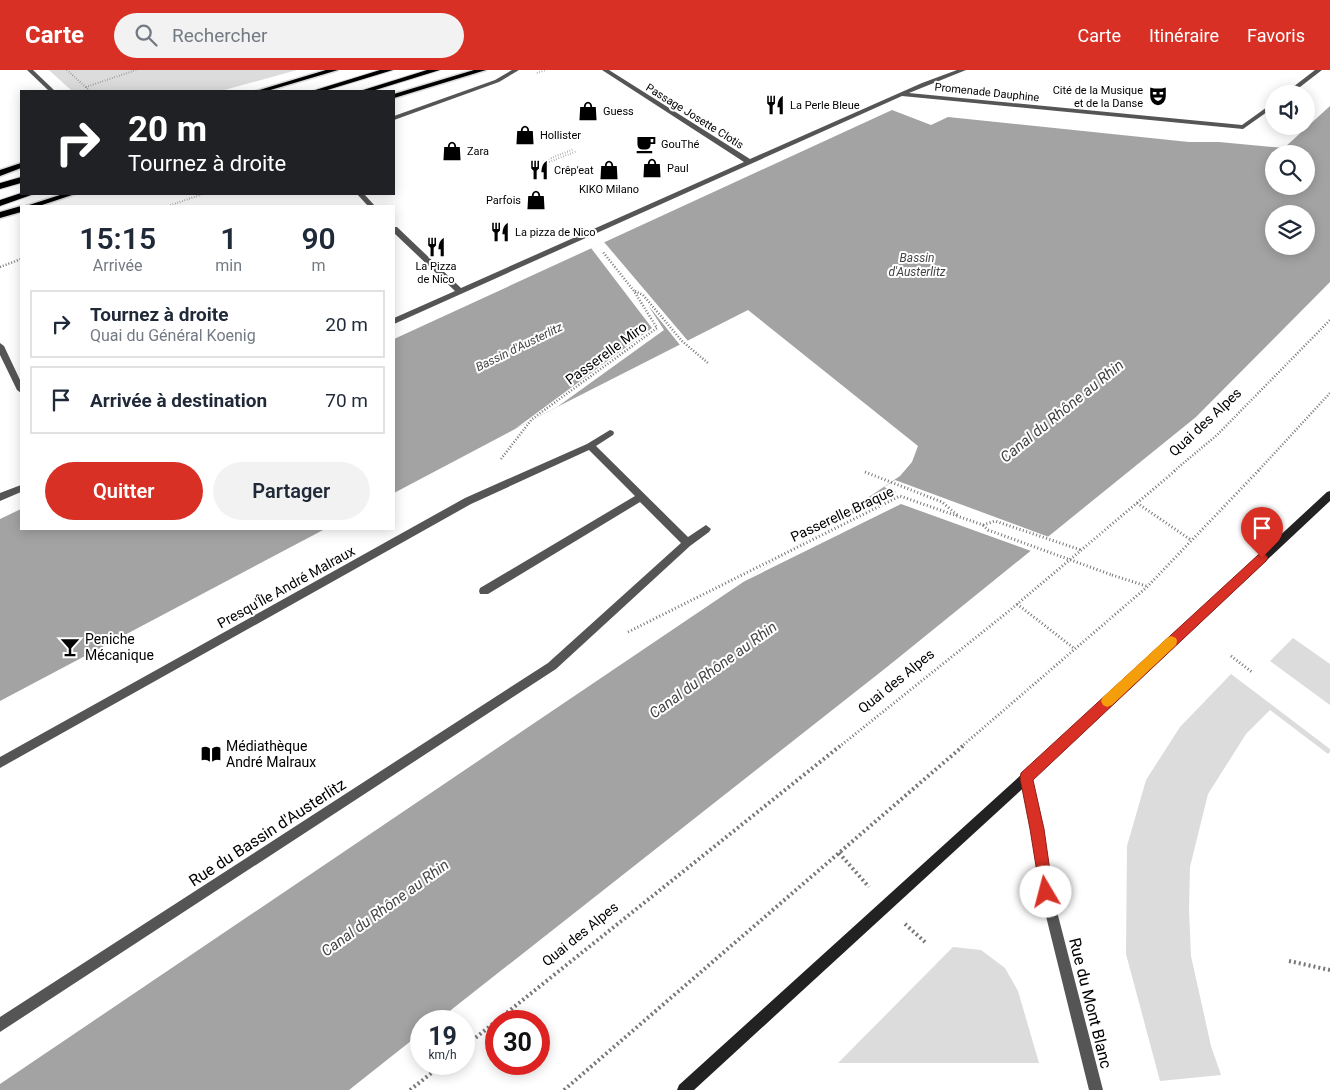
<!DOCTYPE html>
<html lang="fr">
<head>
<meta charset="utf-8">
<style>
	body { margin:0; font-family:Roboto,sans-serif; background:#f2f2f3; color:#1f2937; height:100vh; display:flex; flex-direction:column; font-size:19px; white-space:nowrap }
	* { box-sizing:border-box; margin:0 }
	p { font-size:16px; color:#747a83 }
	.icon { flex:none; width:28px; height:28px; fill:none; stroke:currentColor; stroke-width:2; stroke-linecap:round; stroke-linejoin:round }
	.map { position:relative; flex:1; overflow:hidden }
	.panel { position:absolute; left:20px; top:135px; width:375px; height:325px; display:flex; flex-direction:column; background:#fff; border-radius:0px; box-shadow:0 2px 12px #0003 }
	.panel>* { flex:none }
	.banner { position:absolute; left:20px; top:20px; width:375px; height:105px; border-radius:0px; box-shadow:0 2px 12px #0003; background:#202124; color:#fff; overflow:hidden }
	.fabs { position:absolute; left:1265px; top:15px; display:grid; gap:10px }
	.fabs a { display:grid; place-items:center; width:50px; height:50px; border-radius:50%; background:#fff; box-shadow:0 2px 12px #0003; font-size:25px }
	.speed { position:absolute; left:410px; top:940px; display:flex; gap:10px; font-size:25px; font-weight:700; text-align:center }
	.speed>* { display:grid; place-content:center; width:65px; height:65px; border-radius:50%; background:#fff; box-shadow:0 2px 12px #0003; line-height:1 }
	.speed small { font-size:12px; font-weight:400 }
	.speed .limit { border:8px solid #d22; background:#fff; color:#111 }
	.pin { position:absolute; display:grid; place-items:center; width:42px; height:42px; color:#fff; margin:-51px -21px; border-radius:50% 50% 50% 0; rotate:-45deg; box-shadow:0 0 5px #0007 }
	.pin .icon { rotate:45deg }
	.me { position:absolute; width:55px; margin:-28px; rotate:352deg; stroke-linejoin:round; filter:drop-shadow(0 0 4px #0008) }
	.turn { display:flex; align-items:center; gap:18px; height:105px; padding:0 25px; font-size:22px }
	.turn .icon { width:65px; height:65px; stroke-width:2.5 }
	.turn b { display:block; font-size:35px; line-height:42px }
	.eta { display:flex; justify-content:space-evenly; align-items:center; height:85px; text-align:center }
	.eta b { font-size:30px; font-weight:600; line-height:35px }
	.cta { display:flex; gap:10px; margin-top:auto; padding:10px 25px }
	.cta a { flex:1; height:58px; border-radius:30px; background:#d93025; color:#fff; font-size:20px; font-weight:600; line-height:58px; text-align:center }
	.cta a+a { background:#f2f2f3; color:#1f2937 }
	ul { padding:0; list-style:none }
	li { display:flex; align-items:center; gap:15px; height:68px; margin:0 10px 8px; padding:0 15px; border:2px solid #e0e1e3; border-radius:0px }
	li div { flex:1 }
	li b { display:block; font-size:19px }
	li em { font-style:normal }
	header { display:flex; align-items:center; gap:30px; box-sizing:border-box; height:70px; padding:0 25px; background:#d93025; color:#fff }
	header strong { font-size:24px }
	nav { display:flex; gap:28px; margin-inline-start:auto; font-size:18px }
	.search { width:350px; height:45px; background:#f2f2f3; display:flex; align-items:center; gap:12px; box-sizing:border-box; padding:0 18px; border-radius:28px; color:#747a83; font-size:19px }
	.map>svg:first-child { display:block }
</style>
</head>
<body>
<header>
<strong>Carte</strong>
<div class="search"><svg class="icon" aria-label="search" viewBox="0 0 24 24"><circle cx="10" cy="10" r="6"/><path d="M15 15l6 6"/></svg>Rechercher</div>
<nav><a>Carte</a><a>Itinéraire</a><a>Favoris</a></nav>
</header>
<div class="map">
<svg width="1330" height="1020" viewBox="0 0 1330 1020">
	<rect width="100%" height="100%" fill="#fff"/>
	<!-- green -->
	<g fill="#dcdcdc">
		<path d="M49,0H297L221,21H72Z"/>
		<path d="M1293,568L1330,594V635L1270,591Z"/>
		<path d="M1231,604L1330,679V682L1328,684L1270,640L1246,664L1208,724L1190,797L1189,840L1191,886L1211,976L1221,1005L1160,1011L1126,884L1127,776L1146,710L1180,657Z"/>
		<path d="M953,877L981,880L1005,898L1018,921L1039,993H838Z"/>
	</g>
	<!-- water -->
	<g fill="#a3a3a3" fill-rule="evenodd">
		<path d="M1330,36V212L1196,347L887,597L437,951H421V963L349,1020H0V1014L900,406L912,392L918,376L748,240L557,337L394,423V269L892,40L931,55L948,47L1189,72H1219L1284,78ZM1274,84H1306V116H1274ZM1274,144H1306V176H1274Z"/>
		<path d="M21,439V459H325L0,631V449Z"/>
	</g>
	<!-- pier -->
	<g fill="#fff">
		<path d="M604,172L688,271L680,275L648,235L664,260L557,337L515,359L652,258L591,178Z"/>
		<path d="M895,410L1049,467L1031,481L901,434L743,512L817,462L896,422L884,417Z"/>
	</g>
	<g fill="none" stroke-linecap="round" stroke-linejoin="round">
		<defs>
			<g id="primary">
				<path d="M326,0H338L267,21H256Z"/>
				<path d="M474,0H486L394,28V24Z"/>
				<path d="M21,93V98L0,106V100Z"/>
				<path d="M63,124H75L39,136H26Z"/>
				<path d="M21,136V142L0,148V142Z"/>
			</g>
			<g id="trunk">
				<path d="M380,0H393L324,21H312Z"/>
				<path d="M427,0H440L372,21H360Z"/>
				<path d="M21,107V113L0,119V113Z"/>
				<path d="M21,123L34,124L0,136V130Z"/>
			</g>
		</defs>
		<!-- primary casing -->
		<use href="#primary" stroke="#dbdbdb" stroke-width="3"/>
		<!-- trunk casing -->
		<use href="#trunk" stroke="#dbdbdb" stroke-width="2"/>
		<!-- path-far3 -->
		<g stroke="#777" stroke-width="2" stroke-dasharray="0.5 2" stroke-linecap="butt">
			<path d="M67,0L90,21"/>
			<path d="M537,3L546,0"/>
			<path d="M86,17L136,0"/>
			<path d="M544,91L574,79"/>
			<path d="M547,93L577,81"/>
			<path d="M168,136L203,124"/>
		</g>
		<!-- path-far2 -->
		<g stroke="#777" stroke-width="2.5" stroke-dasharray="1 2" stroke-linecap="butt">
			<path d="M0,197L21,189"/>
			<path d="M635,221L643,225L682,271L708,293"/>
			<path d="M501,389L532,349L657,258L634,221L603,182"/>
			<path d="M1174,401L1217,365L1330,250"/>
			<path d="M1258,401L1330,323"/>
		</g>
		<!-- path-far1 -->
		<g stroke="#777" stroke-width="3" stroke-dasharray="1 2.5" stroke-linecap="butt">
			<path d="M865,402L942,432L957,445"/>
			<path d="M1137,433L1191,470"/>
			<path d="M1112,505L1146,516"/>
			<path d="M1017,534L1075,579"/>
			<path d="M628,562L900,426L983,455L995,451L1081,480"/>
			<path d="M1231,586L1252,602"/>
			<path d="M839,677L1009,541L1176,400"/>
			<path d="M961,677L1147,517L1259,400"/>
		</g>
		<!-- path -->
		<g stroke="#777" stroke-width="4" stroke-dasharray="2 3" stroke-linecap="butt">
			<path d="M839,783L869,817"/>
			<path d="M905,854L925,872"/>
			<path d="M1289,891L1330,900"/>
			<path d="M464,977L840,676"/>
			<path d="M410,1020L443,994"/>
			<path d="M564,1020L963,676"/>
		</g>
		<!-- service -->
		<path fill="#555" fill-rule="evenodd" d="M512,0H519L499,12L394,50V46L495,10Z"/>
		<!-- pedestrian -->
		<g fill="#555" fill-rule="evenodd">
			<path d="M602,0H609L750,89L922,13L957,0H966L909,23L1242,55L1274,32V37L1243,59L902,26L394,254V248L455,221L394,163V157H397L461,218L744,92Z"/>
			<path d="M1315,0H1322L1291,24H1284Z"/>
			<path d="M357,124H364L375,136H368Z"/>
			<path d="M0,273L4,276L21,312V323L17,320L0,285Z"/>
			<path d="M610,360L613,361L614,363L613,365L596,376L688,467L706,455L711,459L709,462L690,476L556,599L0,962V947L548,593L681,473L640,432L488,524H480L479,521L480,518L635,426L589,380L471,434L0,698V687L465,428L587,374Z"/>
			<path d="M21,415V422L0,431V423Z"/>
		</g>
		<!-- minor -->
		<g fill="#555" fill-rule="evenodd">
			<path d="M27,0H33L55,21H49Z"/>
			<path d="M1026,702L1030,704L1032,708L1043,759L1052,822L1103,1020H1089L1040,822L1031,759L1020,708L1022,704Z"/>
		</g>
		<!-- secondary -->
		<path fill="#222" fill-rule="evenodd" d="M1330,421V431L1030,712L694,1020H677L679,1015L1022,704L1327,422Z"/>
		<!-- primary -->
		<use href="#primary" fill="#000" fill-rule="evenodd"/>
		<!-- trunk -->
		<use href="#trunk" fill="#000" fill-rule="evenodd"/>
		<!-- path-bridge -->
		<path stroke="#777" stroke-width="3" stroke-dasharray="1 2.5" stroke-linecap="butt" d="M983,455L988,460L1112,505"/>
	</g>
	<!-- route -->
	<path fill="#d93025" stroke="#8d1f18" d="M1262,483L1266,485L1268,488L1266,491L1033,710L1044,759L1053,822L1051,827L1046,829L1041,827L1030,759L1020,708L1021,703L1258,485Z"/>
	<!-- slow -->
	<path fill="#f59e0b" d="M1171,566L1176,568L1177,571L1176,575L1112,635L1107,637L1103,635L1101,631L1103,627L1167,568Z"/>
	<!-- icons -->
	<defs>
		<symbol id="theatre-bare" viewBox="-9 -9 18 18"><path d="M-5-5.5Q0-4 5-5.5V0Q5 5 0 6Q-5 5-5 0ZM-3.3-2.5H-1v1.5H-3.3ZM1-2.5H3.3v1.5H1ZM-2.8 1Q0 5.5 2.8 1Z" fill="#000" stroke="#fff" stroke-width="2.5" paint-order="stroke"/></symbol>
		<symbol id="restaurant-bare" viewBox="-9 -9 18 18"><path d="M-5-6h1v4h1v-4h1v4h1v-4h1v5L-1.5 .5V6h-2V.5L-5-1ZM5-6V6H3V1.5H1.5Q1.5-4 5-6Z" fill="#000" stroke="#fff" stroke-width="2.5" paint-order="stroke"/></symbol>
		<symbol id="shop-bare" viewBox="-9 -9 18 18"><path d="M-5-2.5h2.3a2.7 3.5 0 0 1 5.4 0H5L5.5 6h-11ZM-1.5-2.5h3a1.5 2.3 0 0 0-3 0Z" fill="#000" stroke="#fff" stroke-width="2.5" paint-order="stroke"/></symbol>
		<symbol id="cafe-bare" viewBox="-9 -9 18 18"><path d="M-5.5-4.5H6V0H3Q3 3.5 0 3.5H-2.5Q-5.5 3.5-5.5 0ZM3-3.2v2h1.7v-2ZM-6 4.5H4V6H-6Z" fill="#000" stroke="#fff" stroke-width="2.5" paint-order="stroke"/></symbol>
		<symbol id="bar-bare" viewBox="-9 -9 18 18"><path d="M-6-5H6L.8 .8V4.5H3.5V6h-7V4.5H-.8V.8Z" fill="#000" stroke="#fff" stroke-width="2.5" paint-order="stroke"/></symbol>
		<symbol id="library-bare" viewBox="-9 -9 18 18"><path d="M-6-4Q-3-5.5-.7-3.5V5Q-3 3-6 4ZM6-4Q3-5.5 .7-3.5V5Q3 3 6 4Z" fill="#000" stroke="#fff" stroke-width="2.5" paint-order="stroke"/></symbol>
	</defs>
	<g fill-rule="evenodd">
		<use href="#theatre-bare" x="1144" y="12" width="28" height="28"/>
		<use href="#restaurant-bare" x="761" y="21" width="28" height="28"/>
		<use href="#shop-bare" x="574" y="27" width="28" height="28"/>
		<use href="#shop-bare" x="511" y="51" width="28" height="28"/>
		<use href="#cafe-bare" x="632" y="60" width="28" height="28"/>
		<use href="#shop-bare" x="438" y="67" width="28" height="28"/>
		<use href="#shop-bare" x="638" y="84" width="28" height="28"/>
		<use href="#restaurant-bare" x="525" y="86" width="28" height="28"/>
		<use href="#shop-bare" x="595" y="86" width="28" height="28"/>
		<use href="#shop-bare" x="522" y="116" width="28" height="28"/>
		<use href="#restaurant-bare" x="486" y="148" width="28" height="28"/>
		<use href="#restaurant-bare" x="422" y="163" width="28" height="28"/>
		<use href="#bar-bare" x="56" y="563" width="28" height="28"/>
		<use href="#library-bare" x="197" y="670" width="28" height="28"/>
	</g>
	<g text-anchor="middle" stroke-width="4" stroke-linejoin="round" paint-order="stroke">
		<!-- far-poi labels -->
		<g font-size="11" fill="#000" stroke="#fff" text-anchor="start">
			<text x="1143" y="24" text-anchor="end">Cité de la Musique<tspan x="1143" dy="13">et de la Danse</tspan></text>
			<text x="790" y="39">La Perle Bleue</text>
			<text x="603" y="45">Guess</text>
			<text x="540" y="69">Hollister</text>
			<text x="661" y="78">GouThé</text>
			<text x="467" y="85">Zara</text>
			<text x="667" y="102">Paul</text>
			<text x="554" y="104">Crêp'eat</text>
			<text x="609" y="123" text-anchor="middle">KIKO Milano</text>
			<text x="521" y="134" text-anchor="end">Parfois</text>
			<text x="515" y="166">La pizza de Nico</text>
			<text x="436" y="200" text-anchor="middle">La Pizza<tspan x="436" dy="13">de Nico</tspan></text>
		</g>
		<!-- far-street labels -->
		<g font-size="11" fill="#000" stroke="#fff">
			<text transform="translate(987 22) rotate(6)" y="4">Promenade Dauphine</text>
			<text transform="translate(695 46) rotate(32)" y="4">Passage Josette Clotis</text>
		</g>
		<!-- far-water labels -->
		<g font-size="12" font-style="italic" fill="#444" stroke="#fff">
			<text x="917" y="192">Bassin<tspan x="917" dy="14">d'Austerlitz</tspan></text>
			<text transform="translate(519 277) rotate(-26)" y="4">Bassin d'Austerlitz</text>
		</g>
		<!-- street labels -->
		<g font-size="14" fill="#000" stroke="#fff">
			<text transform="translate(606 283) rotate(-36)" y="5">Passerelle Miro</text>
			<text transform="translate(1205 352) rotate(-43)" y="5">Quai des Alpes</text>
			<text transform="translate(842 444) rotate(-25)" y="5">Passerelle Braque</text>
			<text transform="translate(286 517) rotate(-29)" y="5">Presqu'Île André Malraux</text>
			<text transform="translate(896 611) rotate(-39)" y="5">Quai des Alpes</text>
			<text transform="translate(580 864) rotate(-39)" y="5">Quai des Alpes</text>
		</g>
		<!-- poi labels -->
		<g font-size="14" fill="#000" stroke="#fff" text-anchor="start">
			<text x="85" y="574">Peniche<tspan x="85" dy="16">Mécanique</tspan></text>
			<text x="226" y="681">Médiathèque<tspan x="226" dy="16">André Malraux</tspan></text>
		</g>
		<!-- water labels -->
		<g font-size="15" font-style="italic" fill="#444" stroke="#fff">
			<text transform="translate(1062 341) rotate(-39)" y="5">Canal du Rhône au Rhin</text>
			<text transform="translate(713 600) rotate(-36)" y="5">Canal du Rhône au Rhin</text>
			<text transform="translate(385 838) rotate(-36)" y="5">Canal du Rhône au Rhin</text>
		</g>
		<!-- near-street labels -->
		<g font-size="16" fill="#000" stroke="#fff">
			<text transform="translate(267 762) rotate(-33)" y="6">Rue du Bassin d'Austerlitz</text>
			<text transform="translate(1091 933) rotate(76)" y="6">Rue du Mont Blanc</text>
		</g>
	</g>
</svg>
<div class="fabs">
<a><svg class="icon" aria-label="sound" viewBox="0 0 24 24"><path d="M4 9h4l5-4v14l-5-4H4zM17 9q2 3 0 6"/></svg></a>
<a><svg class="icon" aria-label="search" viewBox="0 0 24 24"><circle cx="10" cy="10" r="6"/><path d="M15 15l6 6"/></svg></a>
<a><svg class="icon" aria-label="layers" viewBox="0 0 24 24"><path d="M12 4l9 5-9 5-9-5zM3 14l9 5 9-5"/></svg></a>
</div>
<div class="speed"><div>19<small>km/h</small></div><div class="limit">30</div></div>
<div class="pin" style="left:1262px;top:488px;background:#d93025"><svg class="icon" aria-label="arrive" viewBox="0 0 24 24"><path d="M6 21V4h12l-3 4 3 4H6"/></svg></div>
<svg class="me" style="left:1046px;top:822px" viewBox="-20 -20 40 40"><circle r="19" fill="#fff"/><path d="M0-13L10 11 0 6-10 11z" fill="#d93025"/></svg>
<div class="banner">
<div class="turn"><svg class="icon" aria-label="right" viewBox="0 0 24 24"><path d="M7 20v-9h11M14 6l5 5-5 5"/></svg><div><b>20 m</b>Tournez à droite</div></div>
</div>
<section class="panel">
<div class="eta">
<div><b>15:15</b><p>Arrivée</p></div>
<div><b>1</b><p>min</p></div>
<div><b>90</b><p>m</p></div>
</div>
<ul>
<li><svg class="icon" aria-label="right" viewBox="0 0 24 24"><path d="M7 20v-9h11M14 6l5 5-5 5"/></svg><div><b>Tournez à droite</b><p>Quai du Général Koenig</p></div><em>20 m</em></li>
<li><svg class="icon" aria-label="arrive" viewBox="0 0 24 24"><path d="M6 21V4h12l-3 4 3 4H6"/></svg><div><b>Arrivée à destination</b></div><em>70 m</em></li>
</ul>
<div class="cta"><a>Quitter</a><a>Partager</a></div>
</section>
</div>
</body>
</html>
